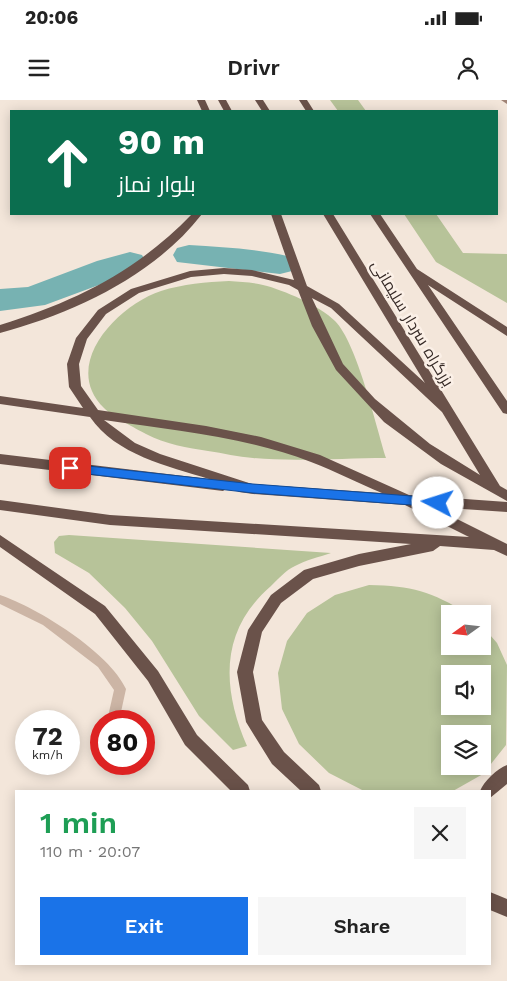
<!DOCTYPE html>
<html lang="en">
<head>
<meta charset="utf-8">
<style>
	body { margin:0; font-family:"Work Sans",Cairo,sans-serif; background:#f6f6f6; color:#222; height:100vh; display:flex; flex-direction:column; font-size:19px; white-space:nowrap }
	* { box-sizing:border-box; margin:0 }
	p { font-size:16px; color:#767676 }
	.icon { flex:none; width:28px; height:28px; fill:none; stroke:currentColor; stroke-width:2; stroke-linecap:round; stroke-linejoin:round }
	.map { position:relative; flex:1; overflow:hidden }
	.sheet { position:absolute; left:15px; top:690px; width:476px; height:175px; display:flex; flex-direction:column; background:#fff; border-radius:0px; box-shadow:0 2px 12px #0003 }
	.sheet>* { flex:none }
	.top-card { position:absolute; left:10px; top:10px; width:488px; height:105px; border-radius:0px; box-shadow:0 2px 12px #0003; background:#0b6e4f; color:#fff; overflow:hidden }
	.needle { width:32px; rotate:255deg }
	.tools { position:absolute; left:441px; top:505px; display:grid; gap:10px }
	.tools a { display:grid; place-items:center; width:50px; height:50px; border-radius:0px; background:#fff; box-shadow:0 2px 12px #0003; font-size:25px }
	.speed { position:absolute; left:15px; top:610px; display:flex; gap:10px; font-size:25px; font-weight:700; text-align:center }
	.speed>* { display:grid; place-content:center; width:65px; height:65px; border-radius:50%; background:#fff; box-shadow:0 2px 12px #0003; line-height:1 }
	.speed small { font-size:12px; font-weight:400 }
	.speed .limit { border:8px solid #d22; background:#fff; color:#111 }
	.pin { position:absolute; display:grid; place-items:center; width:42px; height:42px; color:#fff; margin:-21px; border-radius:10px; box-shadow:0 2px 8px #0006 }
	.me { position:absolute; width:55px; margin:-28px; rotate:275deg; stroke-linejoin:round; filter:drop-shadow(0 0 4px #0008) }
	.turn { display:flex; align-items:center; gap:18px; height:105px; padding:0 25px; font-size:22px }
	.turn .icon { width:65px; height:65px; stroke-width:2.5 }
	.turn b { display:block; font-size:35px; line-height:42px }
	.round { display:grid; place-items:center; flex:none; width:52px; height:52px; border-radius:0px; background:#f6f6f6 }
	.head { display:flex; align-items:center; justify-content:space-between; height:85px; padding:0 25px }
	h1 { font-size:30px; font-weight:600; line-height:38px; color:#1e9e55 }
	.primary-button { display:flex; gap:10px; margin-top:auto; padding:10px 25px }
	.primary-button a { flex:1; height:58px; border-radius:0px; background:#1a73e8; color:#fff; font-size:20px; font-weight:600; line-height:58px; text-align:center }
	.primary-button a+a { background:#f6f6f6; color:#222 }
	.status { display:flex; justify-content:space-between; align-items:center; height:35px; padding:0 25px; background:#fff; direction:ltr }
	.status svg { height:14px; fill:currentColor }
	header { display:flex; justify-content:space-between; align-items:center; height:65px; padding:0 25px; background:#fff; font-size:22px; font-weight:600 }
	.map>svg:first-child { display:block }
</style>
</head>
<body>
<div class="status"><b>20:06</b><svg viewBox="0 0 49 12"><path d="M0 12V9h3v3zM5 12V6h3v6zM10 12V3h3v9zM15 12V0h3v12zM26 1h20v11H26zM47 4h2v5h-2z"/></svg></div>
<header><svg class="icon" aria-label="menu" viewBox="0 0 24 24"><path d="M4 6h16M4 12h16M4 18h16"/></svg>Drivr<svg class="icon" aria-label="person" viewBox="0 0 24 24"><circle cx="12" cy="8" r="4"/><path d="M4 21q1-7 8-7t8 7"/></svg></header>
<div class="map">
<svg width="507" height="881" viewBox="0 0 507 881">
	<rect width="100%" height="100%" fill="#f3e6da"/>
	<!-- green -->
	<g fill="#b7c399" fill-rule="evenodd">
		<path d="M330,0H358L366,11H338Z"/>
		<path d="M404,114H436L463,153L507,154V203L436,162Z"/>
		<path d="M229,181C240,182 252,182 263,185C284,190 320,206 335,221C357,243 376,326 386,358C344,358 294,362 253,358C238,357 223,353 208,351C188,348 165,344 146,334C135,328 113,317 104,308C60,265 118,205 161,191C183,184 206,182 229,181Z"/>
		<path d="M69,435L331,453C319,457 306,460 295,466C286,470 278,479 271,486C219,531 222,588 247,646L233,650L199,616L152,541L125,508L89,473L55,453L54,442L59,436Z"/>
		<path d="M369,485C412,486 431,491 468,514H450V546H482L483,527L497,543L507,565L506,645L483,674L453,691H364L329,673L299,644L282,609L278,573L287,541L307,513L335,495ZM450,574H482V606H450ZM450,634H482V666H450Z"/>
	</g>
	<g fill="none" stroke-linecap="round" stroke-linejoin="round">
		<!-- river -->
		<g fill="#77b2b2" fill-rule="evenodd">
			<path d="M189,145C223,147 258,149 292,157L296,164L292,171L280,174L177,162L173,155L177,148Z"/>
			<path d="M130,152L142,155L146,162L142,169L45,205L0,211V189L28,187L97,161Z"/>
		</g>
		<!-- service -->
		<path fill="#ccb5a5" fill-rule="evenodd" d="M0,495C38,508 109,552 126,589L119,621H107L114,590L98,567L43,525L0,504Z"/>
		<!-- secondary -->
		<path fill="#a08376" fill-rule="evenodd" d="M501,0H507V4Z"/>
		<!-- trunk -->
		<g fill="#6a524a" fill-rule="evenodd">
			<path d="M197,0H205L210,11H202Z"/>
			<path d="M218,0H226L232,11H224Z"/>
			<path d="M255,0H263L270,11H262Z"/>
			<path d="M299,0H307L314,11H306Z"/>
			<path d="M192,114H202C154,176 74,213 0,233V225C76,201 136,172 192,114Z"/>
			<path d="M271,114H281L307,186L339,204L425,283L323,114H333L500,386L507,390V401L441,364L384,322L336,270L312,226L298,190L289,185L252,176L224,174L191,177L139,193L106,214L87,239L79,264L81,286L98,310L206,326L261,337L320,355L409,395L507,402V412L433,407L507,444V456L494,450L440,446L433,451L359,466L313,479L281,503L262,532L253,572L262,620L284,652L319,685L321,691H301L272,664L246,622L237,572L248,530L271,495L304,470L359,454L411,444L110,425L0,410V400L110,415L469,437L405,405L253,394L239,392L229,386L223,391L0,364V354L209,379C168,366 116,355 90,317L0,304V296L83,308L69,287L67,264L76,238L98,210L131,189L190,171L224,168L252,170L294,180ZM312,198L331,208L442,312L480,375L430,344L375,299L343,264ZM104,320C173,330 246,337 311,362C335,371 358,383 382,393L252,384L160,354L135,343Z"/>
			<path d="M370,114H380L417,169L507,227V236L428,185L507,301V314L503,313Z"/>
			<path d="M0,435L105,506L158,571L197,635L248,685L250,691H231L185,645L148,581L95,514L0,447Z"/>
			<path d="M507,665V684L490,698V691H480C484,681 497,669 507,665Z"/>
			<path d="M490,792L507,799V817L490,810Z"/>
		</g>
	</g>
	<!-- route -->
	<path fill="#1a73e8" stroke="#114b97" d="M70,364L253,384L438,398L443,403L438,407L253,393L70,372L64,368Z"/>
	<g text-anchor="middle" stroke-width="5" stroke-linejoin="round" paint-order="stroke">
		<!-- street labels -->
		<g font-size="16" fill="#372b27" stroke="#fbf0e7">
			<text transform="translate(413 223) rotate(59)" y="6">بزرگراه سردار سلیمانی</text>
		</g>
	</g>
</svg>
<div class="tools">
<a><svg class="needle" viewBox="-14 -14 28 28"><path d="M0-13l5 13h-10z" fill="#e53935"/><path d="M0 13l5-13h-10z" fill="#767676"/></svg></a>
<a><svg class="icon" aria-label="sound" viewBox="0 0 24 24"><path d="M4 9h4l5-4v14l-5-4H4zM17 9q2 3 0 6"/></svg></a>
<a><svg class="icon" aria-label="layers" viewBox="0 0 24 24"><path d="M12 4l9 5-9 5-9-5zM3 14l9 5 9-5"/></svg></a>
</div>
<div class="speed"><div>72<small>km/h</small></div><div class="limit">80</div></div>
<div class="pin" style="left:70px;top:368px;background:#d93025"><svg class="icon" aria-label="arrive" viewBox="0 0 24 24"><path d="M6 21V4h12l-3 4 3 4H6"/></svg></div>
<svg class="me" style="left:438px;top:403px" viewBox="-20 -20 40 40"><circle r="19" fill="#fff"/><path d="M0-13L10 11 0 6-10 11z" fill="#1a73e8"/></svg>
<div class="top-card">
<div class="turn"><svg class="icon" aria-label="ahead" viewBox="0 0 24 24"><path d="M12 20V5M6 11l6-6 6 6"/></svg><div><b>90 m</b>بلوار نماز</div></div>
</div>
<section class="sheet">
<div class="head"><div><h1>1 min</h1><p>110 m · 20:07</p></div><a class="round"><svg class="icon" aria-label="close" viewBox="0 0 24 24"><path d="M6 6l12 12M18 6L6 18"/></svg></a></div>
<div class="primary-button"><a>Exit</a><a>Share</a></div>
</section>
</div>
</body>
</html>
